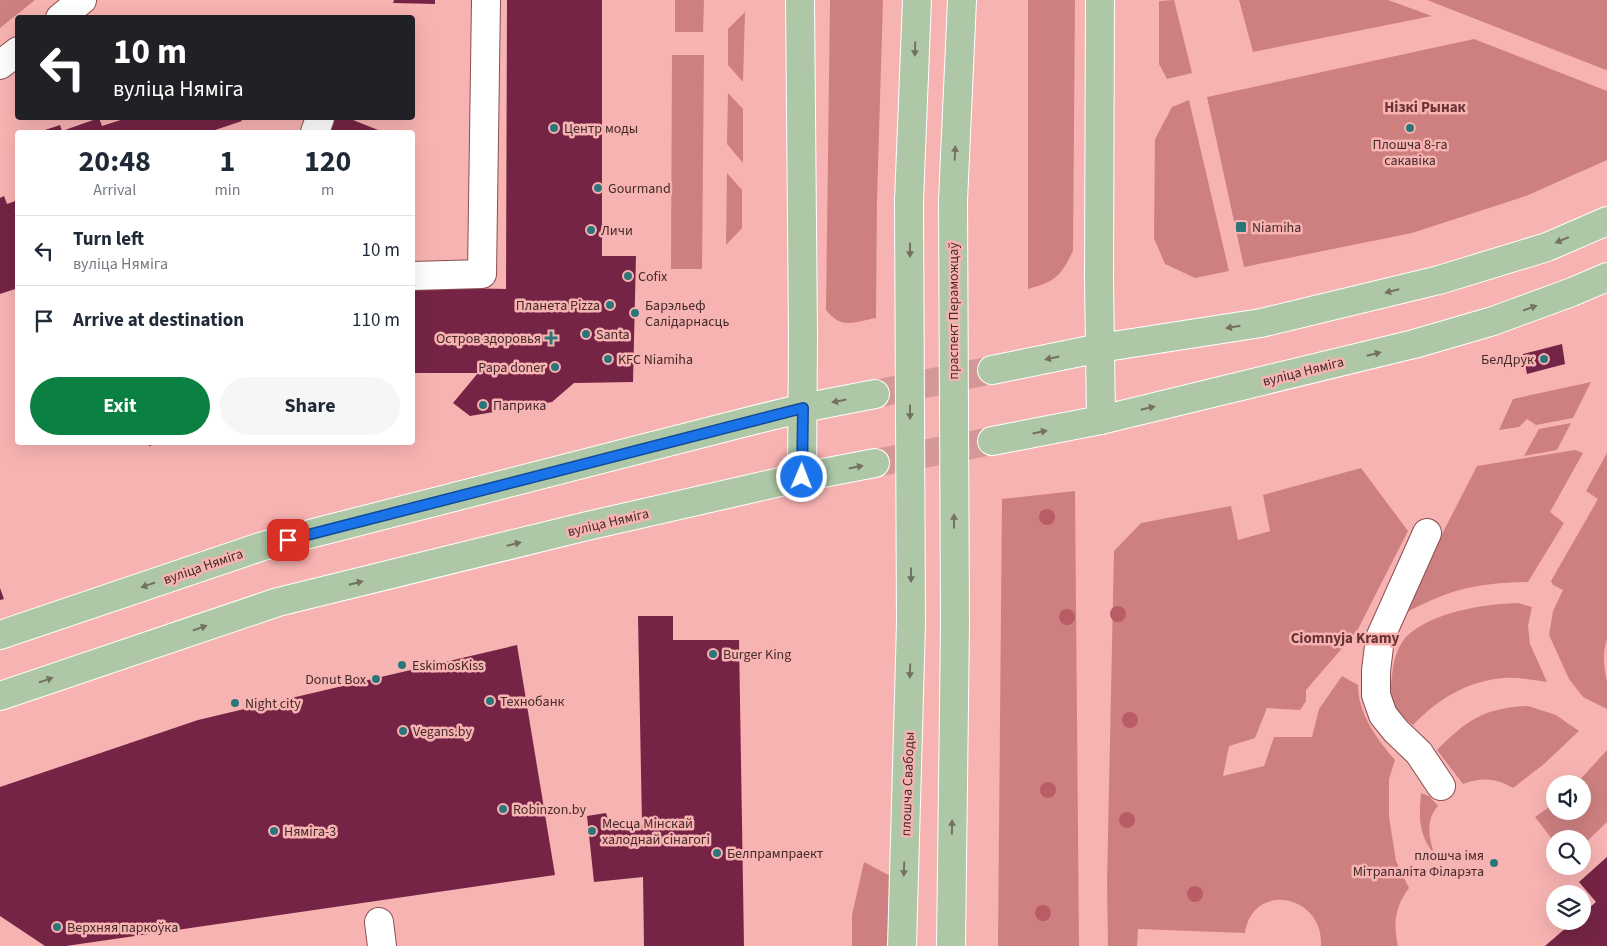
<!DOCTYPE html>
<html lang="en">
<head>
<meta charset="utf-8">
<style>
	body { margin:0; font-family:"Source Sans 3",sans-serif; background:#f6f6f7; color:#1f2937; height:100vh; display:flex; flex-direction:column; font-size:19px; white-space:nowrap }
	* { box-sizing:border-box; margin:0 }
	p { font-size:16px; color:#747a83 }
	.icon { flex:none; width:28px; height:28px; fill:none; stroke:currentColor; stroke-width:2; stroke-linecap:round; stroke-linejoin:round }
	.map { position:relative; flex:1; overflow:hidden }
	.sheet { position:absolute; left:15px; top:130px; width:400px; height:315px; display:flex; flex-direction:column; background:#fff; border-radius:5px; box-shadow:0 5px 20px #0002 }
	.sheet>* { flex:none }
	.hud { position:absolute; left:15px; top:15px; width:400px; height:105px; border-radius:5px; box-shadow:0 5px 20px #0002; background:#202124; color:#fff; overflow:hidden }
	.fabs { position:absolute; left:1546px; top:775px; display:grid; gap:10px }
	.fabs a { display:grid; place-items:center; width:45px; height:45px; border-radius:50%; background:#fff; box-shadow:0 5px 20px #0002; font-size:25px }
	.pin { position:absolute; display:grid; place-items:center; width:42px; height:42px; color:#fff; margin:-21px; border-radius:10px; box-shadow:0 2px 8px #0006 }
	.me { position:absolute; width:55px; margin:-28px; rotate:1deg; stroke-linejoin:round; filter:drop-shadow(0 0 4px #0008) }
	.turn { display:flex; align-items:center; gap:18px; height:105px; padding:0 15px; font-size:22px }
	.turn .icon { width:65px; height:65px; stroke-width:2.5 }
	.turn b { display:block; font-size:35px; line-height:42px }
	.eta { display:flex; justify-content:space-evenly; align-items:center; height:85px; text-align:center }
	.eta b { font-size:30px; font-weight:700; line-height:35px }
	.cta { display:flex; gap:10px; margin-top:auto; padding:10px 15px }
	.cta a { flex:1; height:58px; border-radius:30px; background:#0b8043; color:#fff; font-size:20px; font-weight:700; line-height:58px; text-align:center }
	.cta a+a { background:#f6f6f7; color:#1f2937 }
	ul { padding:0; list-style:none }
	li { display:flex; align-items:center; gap:15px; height:70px; padding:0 15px; border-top:1px solid #e0e1e3 }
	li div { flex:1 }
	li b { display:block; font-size:19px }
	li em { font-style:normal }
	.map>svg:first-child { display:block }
</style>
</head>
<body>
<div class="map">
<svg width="1607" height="946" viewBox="0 0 1607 946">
	<rect width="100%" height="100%" fill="#f7b3b2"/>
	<!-- green -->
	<g fill="#ce8080">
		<path d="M0,0H35L0,28Z"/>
		<path d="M675,0H704L703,32H675Z"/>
		<path d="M830,0H883L877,200L876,318C853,322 842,330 826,310Z"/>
		<path d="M1028,0H1075L1073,251C1060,277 1056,281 1028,289Z"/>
		<path d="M1174,0L1192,73L1167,79L1159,64V1Z"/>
		<path d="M1239,0H1388L1432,16L1253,52Z"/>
		<path d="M1427,0H1607V69L1606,70Z"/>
		<path d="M745,12L743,82L728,65V29Z"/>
		<path d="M1474,39L1607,91V160L1526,196L1412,233L1244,267L1207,97Z"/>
		<path d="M672,55H704L702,269H671Z"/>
		<path d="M728,93L743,109V163L727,144Z"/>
		<path d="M1189,100L1229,271L1195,278L1165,264L1154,238L1155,139L1172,107Z"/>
		<path d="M727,173L742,190V228L726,245Z"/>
		<path d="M1591,382L1573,418L1536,425L1527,419L1519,427L1499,430L1513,399Z"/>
		<path d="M1571,423L1557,450L1524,456L1539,429Z"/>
		<path d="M1575,450L1583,453L1550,512L1564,523L1528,582C1474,583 1447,590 1400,616L1477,466Z"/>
		<path d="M1607,453V639C1602,656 1604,665 1607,682C1607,691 1607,700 1607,709L1583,697L1569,679L1549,635L1553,611L1563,590L1553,585L1551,581L1598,499L1586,491Z"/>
		<path d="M1361,468L1408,531L1357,631L1306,690V701L1300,710L1267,708L1255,738L1229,746L1223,776L1264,766L1274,737H1312L1319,709L1342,676L1358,685C1358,714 1377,739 1395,760L1389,779V817L1396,861L1409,888C1395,907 1393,923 1398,946H1321C1324,895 1253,880 1245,933L1138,929L1137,946H1108L1107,882L1114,551L1141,523L1231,506L1238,540L1270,531L1263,495Z"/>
		<path d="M1075,491L1079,946H998L1002,499Z"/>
		<path d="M1518,603L1532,607L1528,626L1530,644L1547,682C1533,680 1518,677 1504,678C1467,681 1438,699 1413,725C1395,712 1388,699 1392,676C1393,663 1397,647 1406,637C1431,612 1484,604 1518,603Z"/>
		<path d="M1528,706L1556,715L1579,731L1544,764L1513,788C1496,778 1481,777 1463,784L1437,750C1467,720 1484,708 1528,706Z"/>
		<path d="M1607,750V822L1583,845L1582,839H1555V843L1535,817L1555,803V811H1582V784H1576Z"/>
		<path d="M1421,793L1429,796L1438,806C1425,820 1429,839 1435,855C1418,835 1419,817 1421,793Z"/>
		<path d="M864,862L894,878L891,946H852V915Z"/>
	</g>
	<!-- building -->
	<g fill="#752445">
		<path d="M394,0H435V4L393,3Z"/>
		<path d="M507,0H602V256H636L633,382L574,383L552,402L470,416L453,403L478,373H413L415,287L506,289Z"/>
		<path d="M99,118L102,126L127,118H240L242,121L209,132H39L60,125L62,131Z"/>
		<path d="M331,118H348L383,132H326Z"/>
		<path d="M4,196L7,204L18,200V288L0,294V198Z"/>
		<path d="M1562,344L1565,364L1527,374L1523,354Z"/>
		<path d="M139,442H152L151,446Z"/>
		<path d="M0,588L4,599L0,600Z"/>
		<path d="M638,616H673V640H739L744,946H644L643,877L594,882L587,816L606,813L610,826L642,824Z"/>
		<path d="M517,645L555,875L66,946H45L0,916V787L198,720Z"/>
		<path d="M1607,857V946H1545L1574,921H1582V914L1596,902L1579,882Z"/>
	</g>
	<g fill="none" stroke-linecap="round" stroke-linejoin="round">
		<!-- major-tunnel -->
		<g stroke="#d39897" stroke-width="28" stroke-dasharray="28 14" stroke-linecap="butt">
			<path d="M875,394L992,370"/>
			<path d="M875,463L992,441"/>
		</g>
		<defs>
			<g id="minor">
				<path d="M60,18L82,0"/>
				<path d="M0,65L18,51"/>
				<path d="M315,132L320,118"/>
				<path d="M412,276L482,274L486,0"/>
				<path d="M1427,533L1380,638L1376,671V695L1383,715L1396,731L1419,753L1441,786"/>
				<path d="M379,922L382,946"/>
			</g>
			<g id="major">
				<path d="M800,0L803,336L802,477"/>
				<path d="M1100,0L1099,278L1101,420"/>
				<path d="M909,201L917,0"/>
				<path d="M953,201L962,0"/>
				<path d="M992,370L1100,348L1261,323L1439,280L1547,247L1607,221"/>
				<path d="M992,441L1101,420L1414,344L1493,321L1572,292L1607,277"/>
				<path d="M0,635L263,546L754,420L803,408L875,394"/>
				<path d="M0,696L278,602L583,527L802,477L875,463"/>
				<path d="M902,946L911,623"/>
				<path d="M951,946L955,623"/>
			</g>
		</defs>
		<!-- minor casing -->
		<use href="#minor" stroke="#8a4e50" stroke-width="30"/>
		<!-- major casing -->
		<use href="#major" stroke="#fff" stroke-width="30"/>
		<!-- minor -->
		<use href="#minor" stroke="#fff" stroke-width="28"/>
		<!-- major -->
		<use href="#major" stroke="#aec8a7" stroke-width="28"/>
		<defs>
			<g id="major-bridge">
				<path d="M909,201L911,623"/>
				<path d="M953,201L955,623"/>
			</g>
		</defs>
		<!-- major-bridge casing -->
		<use href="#major-bridge" stroke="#fff" stroke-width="30" stroke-linecap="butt"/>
		<!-- major-bridge -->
		<use href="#major-bridge" stroke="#aec8a7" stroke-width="28"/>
	</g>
	<!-- trees -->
	<g fill="#b95c66">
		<circle cx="1047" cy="517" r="8"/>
		<circle cx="1118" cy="614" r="8"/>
		<circle cx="1067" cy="617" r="8"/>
		<circle cx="1130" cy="720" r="8"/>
		<circle cx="1048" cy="790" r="8"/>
		<circle cx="1127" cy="820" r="8"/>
		<circle cx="1195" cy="894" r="8"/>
		<circle cx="1043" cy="913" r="8"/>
	</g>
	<!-- one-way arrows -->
	<defs><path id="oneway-solid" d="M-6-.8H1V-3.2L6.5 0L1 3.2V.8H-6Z" transform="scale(1.25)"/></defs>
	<g fill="#747162">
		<use href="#oneway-solid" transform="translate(915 49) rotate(92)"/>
		<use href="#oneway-solid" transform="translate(955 153) rotate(-87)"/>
		<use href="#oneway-solid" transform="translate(1562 240) rotate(157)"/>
		<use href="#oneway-solid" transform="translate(910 250) rotate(90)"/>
		<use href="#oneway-solid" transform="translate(1392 291) rotate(166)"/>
		<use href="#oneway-solid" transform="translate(1530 308) rotate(-20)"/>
		<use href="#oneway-solid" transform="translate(1233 327) rotate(171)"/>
		<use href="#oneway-solid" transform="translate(1374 354) rotate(-14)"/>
		<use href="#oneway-solid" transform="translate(1052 358) rotate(168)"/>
		<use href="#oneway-solid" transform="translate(839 401) rotate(169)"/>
		<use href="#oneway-solid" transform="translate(1148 408) rotate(-13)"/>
		<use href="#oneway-solid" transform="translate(910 412) rotate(90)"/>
		<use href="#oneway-solid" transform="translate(1040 432) rotate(-11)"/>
		<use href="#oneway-solid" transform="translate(856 467) rotate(-11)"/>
		<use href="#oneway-solid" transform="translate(954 521) rotate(-90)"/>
		<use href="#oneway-solid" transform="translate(514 544) rotate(-14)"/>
		<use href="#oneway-solid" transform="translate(911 575) rotate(90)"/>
		<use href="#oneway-solid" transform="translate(356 583) rotate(-14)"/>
		<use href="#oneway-solid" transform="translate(148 585) rotate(161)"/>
		<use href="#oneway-solid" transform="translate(200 628) rotate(-19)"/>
		<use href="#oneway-solid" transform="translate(910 671) rotate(92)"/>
		<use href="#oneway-solid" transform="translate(46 680) rotate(-19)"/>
		<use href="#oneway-solid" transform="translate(952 827) rotate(-89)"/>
		<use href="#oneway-solid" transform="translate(904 869) rotate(92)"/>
	</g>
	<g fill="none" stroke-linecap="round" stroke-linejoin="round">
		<defs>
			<path id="route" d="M288,540L803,408L802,477"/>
		</defs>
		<!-- route casing -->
		<use href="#route" stroke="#114b97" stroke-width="12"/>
		<!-- route -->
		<use href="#route" stroke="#1a73e8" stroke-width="9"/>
	</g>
	<!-- markers -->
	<g fill="#2c7679" stroke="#f7b3b2" stroke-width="2">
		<circle cx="554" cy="128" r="5"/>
		<circle cx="1410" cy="128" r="5"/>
		<circle cx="598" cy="188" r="5"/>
		<rect x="1235" y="221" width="12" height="12" rx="2.5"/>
		<circle cx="591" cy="230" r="5"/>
		<circle cx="628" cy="276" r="5"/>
		<circle cx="610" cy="305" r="5"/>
		<circle cx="635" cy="313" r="5"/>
		<circle cx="586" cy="334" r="5"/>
		<path d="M548.5 330.5h5v5h5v5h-5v5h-5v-5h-5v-5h5z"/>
		<circle cx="608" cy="359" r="5"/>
		<circle cx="1544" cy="359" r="5"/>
		<circle cx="555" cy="367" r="5"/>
		<circle cx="483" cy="405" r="5"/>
		<circle cx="713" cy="654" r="5"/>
		<circle cx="402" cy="665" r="5"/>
		<circle cx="376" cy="679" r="5"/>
		<circle cx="490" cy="701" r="5"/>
		<circle cx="235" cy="703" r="5"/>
		<circle cx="403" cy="731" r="5"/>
		<circle cx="503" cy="809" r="5"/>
		<circle cx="274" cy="831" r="5"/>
		<circle cx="592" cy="831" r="5"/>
		<circle cx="717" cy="853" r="5"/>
		<circle cx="1494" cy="863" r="5"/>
		<circle cx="57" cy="927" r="5"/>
	</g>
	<g text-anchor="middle" stroke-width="5" stroke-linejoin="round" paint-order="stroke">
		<!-- poi labels -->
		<g font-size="14" fill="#452a2a" stroke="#f7b3b2" text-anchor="start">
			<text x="564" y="133">Центр моды</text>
			<text x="1410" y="149" text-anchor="middle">Плошча 8-га<tspan x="1410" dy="16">сакавіка</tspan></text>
			<text x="608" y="193">Gourmand</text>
			<text x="1252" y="232">Niamiha</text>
			<text x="601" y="235">Личи</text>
			<text x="638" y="281">Cofix</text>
			<text x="600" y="310" text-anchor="end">Планета Pizza</text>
			<text x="645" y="310">Барэльеф<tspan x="645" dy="16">Салідарнасць</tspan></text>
			<text x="596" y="339">Santa</text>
			<text x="541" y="343" text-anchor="end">Остров здоровья</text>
			<text x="618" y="364">KFC Niamiha</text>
			<text x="1534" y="364" text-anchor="end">БелДрук</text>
			<text x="545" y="372" text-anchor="end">Papa doner</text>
			<text x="493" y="410">Паприка</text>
			<text x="723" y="659">Burger King</text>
			<text x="412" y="670">EskimosKiss</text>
			<text x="366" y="684" text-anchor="end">Donut Box</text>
			<text x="500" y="706">Технобанк</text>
			<text x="245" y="708">Night city</text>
			<text x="413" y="736">Vegans.by</text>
			<text x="513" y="814">Robinzon.by</text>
			<text x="602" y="828">Месца Мінскай<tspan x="602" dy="16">халоднай сінагогі</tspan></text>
			<text x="284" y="836">Няміга-3</text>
			<text x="727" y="858">Белпрампраект</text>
			<text x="1484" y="860" text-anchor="end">плошча імя<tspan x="1484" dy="16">Мітрапаліта Філарэта</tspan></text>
			<text x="67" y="932">Верхняя паркоўка</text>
		</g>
		<!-- street labels -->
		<g font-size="14" fill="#452a2a" stroke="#f7b3b2">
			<text transform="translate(953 311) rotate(-90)" y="5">праспект Пераможцаў</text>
			<text transform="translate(1303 371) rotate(-14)" y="5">вуліца Няміга</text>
			<text transform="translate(608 522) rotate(-13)" y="5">вуліца Няміга</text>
			<text transform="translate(203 566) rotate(-19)" y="5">вуліца Няміга</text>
			<text transform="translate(907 784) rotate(-88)" y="5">плошча Свабоды</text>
		</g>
		<!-- neighbourhood labels -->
		<g font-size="15" font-weight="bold" fill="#6a3234" stroke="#f7b3b2">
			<text x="1425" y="112">Нізкі Рынак</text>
			<text x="1345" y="643">Ciomnyja Kramy</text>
		</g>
	</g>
</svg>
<div class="fabs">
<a><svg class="icon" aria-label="sound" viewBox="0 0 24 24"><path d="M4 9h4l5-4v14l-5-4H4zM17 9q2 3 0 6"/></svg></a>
<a><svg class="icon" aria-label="search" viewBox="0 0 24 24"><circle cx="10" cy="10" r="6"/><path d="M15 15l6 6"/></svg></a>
<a><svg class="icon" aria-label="layers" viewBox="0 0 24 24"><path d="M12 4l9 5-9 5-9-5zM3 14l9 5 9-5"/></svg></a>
</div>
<div class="pin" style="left:288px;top:540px;background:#d93025"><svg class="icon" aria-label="arrive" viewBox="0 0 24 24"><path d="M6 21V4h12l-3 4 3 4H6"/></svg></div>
<svg class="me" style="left:802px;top:477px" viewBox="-20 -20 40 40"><circle r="17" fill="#1a73e8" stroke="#fff" stroke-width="3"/><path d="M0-11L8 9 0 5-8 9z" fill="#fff"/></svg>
<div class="hud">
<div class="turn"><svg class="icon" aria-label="left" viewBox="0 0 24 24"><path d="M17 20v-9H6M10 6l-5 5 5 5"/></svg><div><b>10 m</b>вуліца Няміга</div></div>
</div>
<section class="sheet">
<div class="eta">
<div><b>20:48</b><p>Arrival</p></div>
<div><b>1</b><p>min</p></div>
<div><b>120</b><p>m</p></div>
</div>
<ul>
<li><svg class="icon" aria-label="left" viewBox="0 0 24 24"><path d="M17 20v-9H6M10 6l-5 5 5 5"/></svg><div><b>Turn left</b><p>вуліца Няміга</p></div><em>10 m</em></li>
<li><svg class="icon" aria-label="arrive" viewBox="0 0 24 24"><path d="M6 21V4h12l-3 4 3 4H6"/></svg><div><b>Arrive at destination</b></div><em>110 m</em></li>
</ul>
<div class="cta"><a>Exit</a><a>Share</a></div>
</section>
</div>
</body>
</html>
